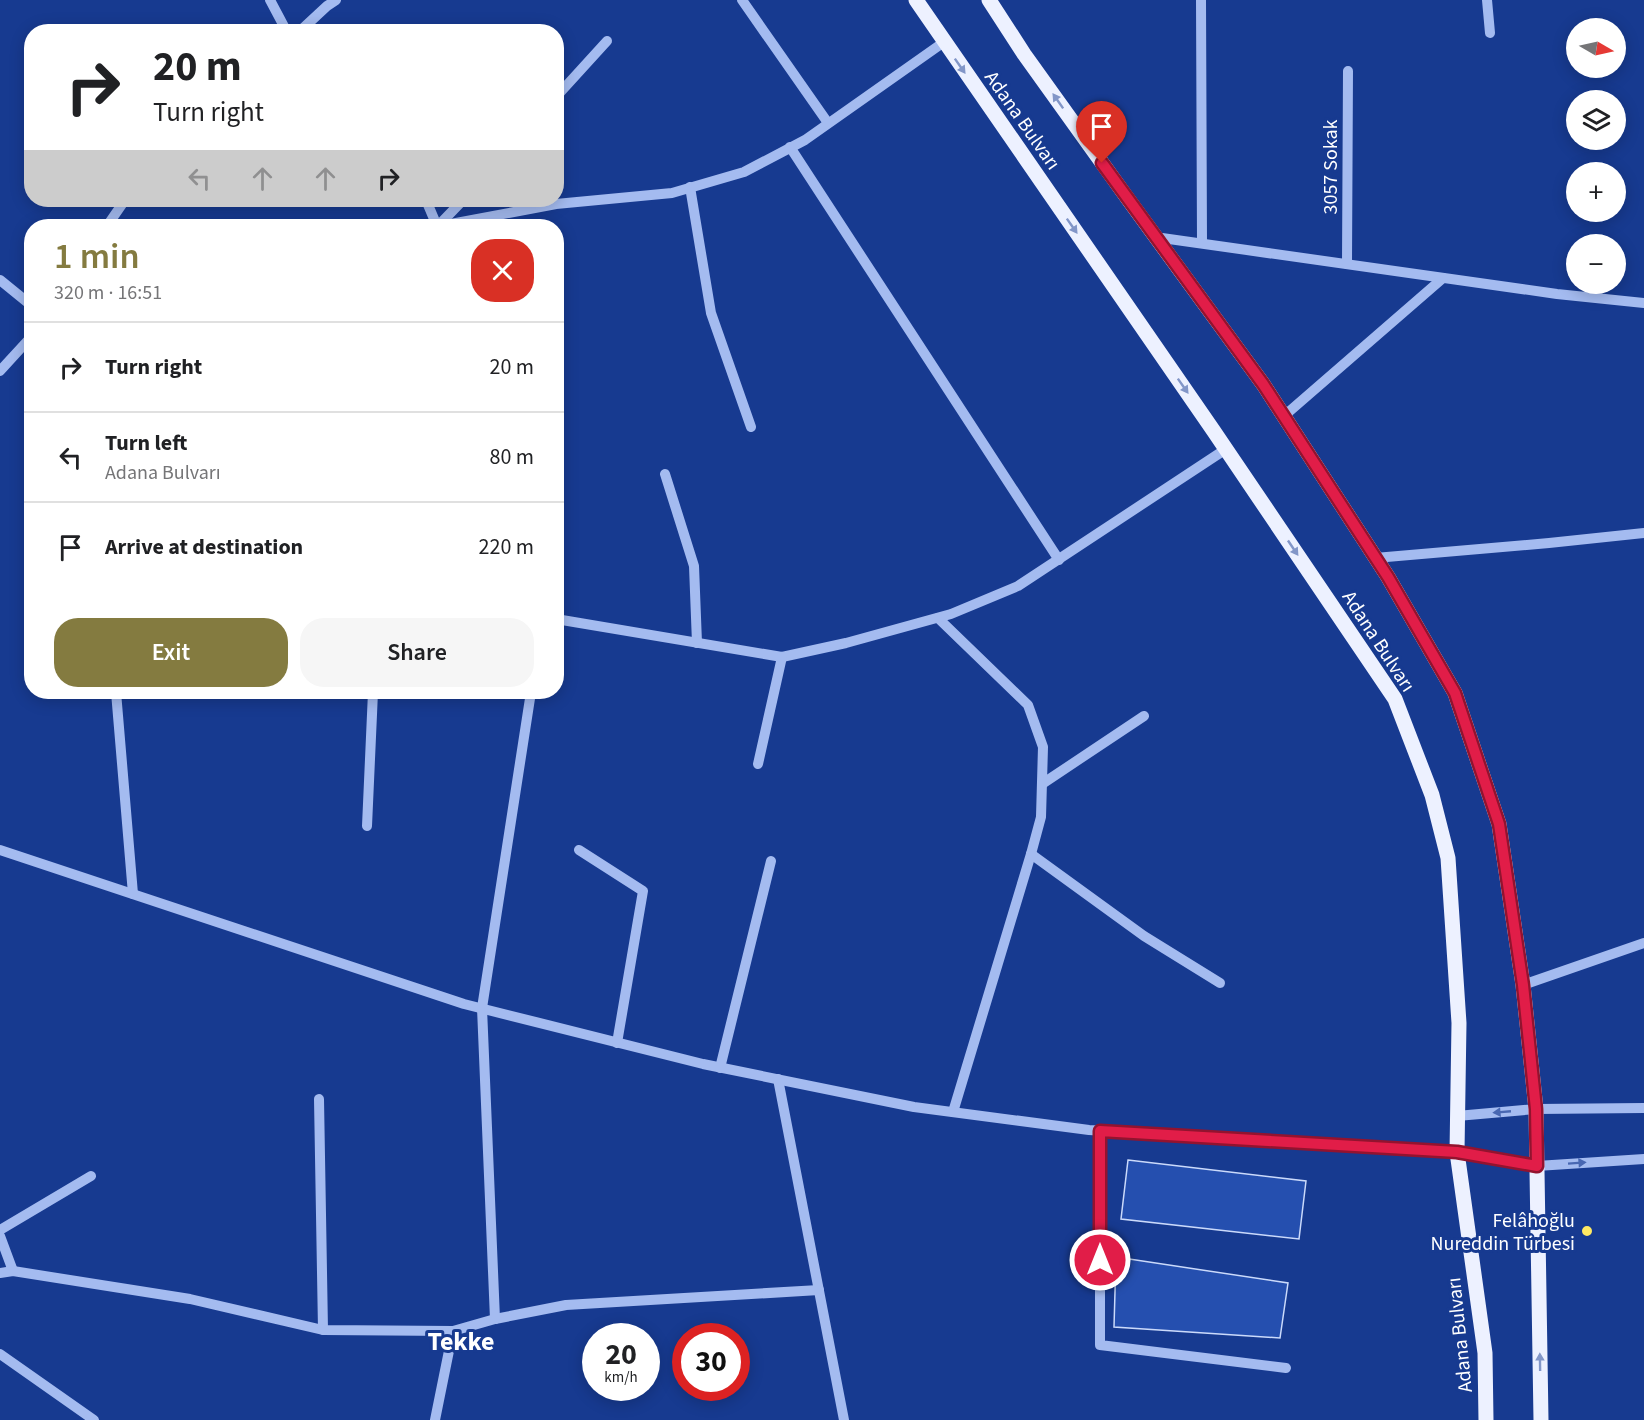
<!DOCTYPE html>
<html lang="en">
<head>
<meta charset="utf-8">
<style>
	body { margin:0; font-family:"Source Sans 3",sans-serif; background:#f6f6f6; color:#202124; height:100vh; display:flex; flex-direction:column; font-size:22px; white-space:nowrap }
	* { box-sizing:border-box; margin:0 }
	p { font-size:20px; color:#757577 }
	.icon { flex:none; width:33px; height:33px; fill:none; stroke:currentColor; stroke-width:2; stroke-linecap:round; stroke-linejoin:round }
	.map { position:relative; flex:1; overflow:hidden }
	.side { position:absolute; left:24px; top:219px; width:540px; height:480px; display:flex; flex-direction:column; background:#fff; border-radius:24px; box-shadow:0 3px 15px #0003 }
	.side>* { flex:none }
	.top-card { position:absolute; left:24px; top:24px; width:540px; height:183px; border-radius:24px; box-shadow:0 3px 15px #0003; background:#fff; color:#202124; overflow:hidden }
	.needle { width:39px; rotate:99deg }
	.tools { position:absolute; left:1566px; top:18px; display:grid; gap:12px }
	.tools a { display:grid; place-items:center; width:60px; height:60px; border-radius:50%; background:#fff; box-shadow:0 3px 15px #0003; font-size:30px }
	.speed { position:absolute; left:582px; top:1323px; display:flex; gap:12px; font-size:30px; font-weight:700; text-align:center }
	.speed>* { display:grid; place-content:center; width:78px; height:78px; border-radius:50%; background:#fff; box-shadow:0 3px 15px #0003; line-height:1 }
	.speed small { font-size:15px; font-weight:400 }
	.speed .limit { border:9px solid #d22; background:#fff; color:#111 }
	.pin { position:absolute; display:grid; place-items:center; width:51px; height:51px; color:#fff; margin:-62px -26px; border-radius:50% 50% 50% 0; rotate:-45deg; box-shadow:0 0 6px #0007 }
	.pin .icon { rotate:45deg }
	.me { position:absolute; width:66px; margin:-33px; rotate:0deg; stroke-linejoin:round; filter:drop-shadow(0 0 4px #0008) }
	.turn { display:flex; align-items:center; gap:21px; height:126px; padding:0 30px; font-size:27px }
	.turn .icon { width:78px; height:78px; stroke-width:2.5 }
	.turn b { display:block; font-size:42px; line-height:51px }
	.lanes { display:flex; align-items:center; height:57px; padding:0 30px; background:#0003; justify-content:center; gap:30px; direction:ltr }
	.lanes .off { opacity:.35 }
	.round { display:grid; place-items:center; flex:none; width:63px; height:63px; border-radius:24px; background:#f6f6f6 }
	.summary { display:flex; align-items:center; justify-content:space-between; height:102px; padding:0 30px }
	h1 { font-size:36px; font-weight:600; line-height:45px; color:#847b40 }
	.button { display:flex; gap:12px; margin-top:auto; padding:12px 30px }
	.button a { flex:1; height:69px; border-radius:24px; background:#847b40; color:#fff; font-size:24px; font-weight:600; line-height:69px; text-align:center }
	.button a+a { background:#f6f6f6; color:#202124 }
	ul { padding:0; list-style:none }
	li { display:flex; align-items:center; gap:18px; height:90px; padding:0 30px; border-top:2px solid #e0e0e0 }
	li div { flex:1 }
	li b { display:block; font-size:22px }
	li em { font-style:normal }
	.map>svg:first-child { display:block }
</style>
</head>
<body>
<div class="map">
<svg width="1644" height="1420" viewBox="0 0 1644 1420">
	<rect width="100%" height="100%" fill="#173a90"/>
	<!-- building -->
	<g fill="#254faf" stroke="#cbdafb" stroke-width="1.5">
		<path d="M1128,1160L1306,1181L1299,1239L1121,1219Z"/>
		<path d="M1116,1257L1288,1283L1280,1338L1114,1327Z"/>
	</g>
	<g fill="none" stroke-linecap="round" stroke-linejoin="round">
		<!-- minor -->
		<g stroke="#a4bbf0" stroke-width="10">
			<path d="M270,0L287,32"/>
			<path d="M742,0L828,123"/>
			<path d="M1201,0L1202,243"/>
			<path d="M1487,0L1490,33"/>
			<path d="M299,32L327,6L336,0"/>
			<path d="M556,97L607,41"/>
			<path d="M790,147L1059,560"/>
			<path d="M690,187L711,313L751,427"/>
			<path d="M426,200L437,226"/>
			<path d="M107,226L125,200"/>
			<path d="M438,226L463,200"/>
			<path d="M440,226L556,204L672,193L744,172L805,140L944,42"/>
			<path d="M1155,237L1557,294L1644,303"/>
			<path d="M1347,264L1348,71"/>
			<path d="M0,280L32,306"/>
			<path d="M0,371L32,336"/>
			<path d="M1284,416L1443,278"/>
			<path d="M665,474L694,566L697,643"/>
			<path d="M1375,558L1549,543L1644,533"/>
			<path d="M938,618L1028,705L1043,747L1041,817L1031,854L953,1112"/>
			<path d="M556,619L782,657L846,643L951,614L1018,586L1226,449"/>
			<path d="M116,692L133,894"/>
			<path d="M758,764L782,657"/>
			<path d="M1042,784L1144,716"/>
			<path d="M367,826L373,692"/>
			<path d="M0,850L464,1004L703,1064L914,1107L1089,1130L1457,1152L1537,1166L1644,1159"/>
			<path d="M579,850L643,891L617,1043"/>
			<path d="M1031,854L1144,936L1220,983"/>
			<path d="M1523,985L1644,943"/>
			<path d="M720,1068L771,861"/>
			<path d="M778,1079L844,1420"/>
			<path d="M319,1099L323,1330"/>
			<path d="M1457,1116L1536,1109L1644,1108"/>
			<path d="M1100,1131V1345L1286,1368"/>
			<path d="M0,1230L91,1176"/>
			<path d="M0,1236L13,1271"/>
			<path d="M0,1273L13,1271L190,1299L323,1330L453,1331L495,1319L566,1305L819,1290"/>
			<path d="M495,1319L482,1008L531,692"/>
			<path d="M0,1354L94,1420"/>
			<path d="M435,1420L453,1331"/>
		</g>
		<!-- major -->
		<g stroke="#edf1ff" stroke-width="15">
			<path d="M916,0L1213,430L1395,699L1432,795L1448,858L1459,1023L1457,1152L1485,1353L1486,1420"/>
			<path d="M989,0L1024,54L1128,199L1263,384L1388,577L1455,693L1499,824L1523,985L1536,1109L1541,1420"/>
		</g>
	</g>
	<!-- one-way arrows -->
	<defs><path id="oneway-solid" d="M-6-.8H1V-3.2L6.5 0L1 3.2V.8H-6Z" transform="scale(1.5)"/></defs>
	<g fill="#8296c8">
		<use href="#oneway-solid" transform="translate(960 66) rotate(55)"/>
		<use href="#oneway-solid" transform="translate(1058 101) rotate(-125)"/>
		<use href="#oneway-solid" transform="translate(1072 226) rotate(55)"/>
		<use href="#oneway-solid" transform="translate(1183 386) rotate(55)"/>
		<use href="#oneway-solid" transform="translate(1293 548) rotate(56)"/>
		<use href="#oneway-solid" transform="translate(1540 1362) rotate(-91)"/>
	</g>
	<g fill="#4867b2">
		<use href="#oneway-solid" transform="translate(1502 1112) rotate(175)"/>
		<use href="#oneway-solid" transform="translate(1577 1163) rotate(-4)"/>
	</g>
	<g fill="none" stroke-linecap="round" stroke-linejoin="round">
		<defs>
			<path id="route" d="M1100,1260V1131L1457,1152L1537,1166L1536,1109L1523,985L1499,824L1455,693L1388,577L1263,384L1102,163"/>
		</defs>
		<!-- route casing -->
		<use href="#route" stroke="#92132f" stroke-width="15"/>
		<!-- route -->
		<use href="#route" stroke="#e11d48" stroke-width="10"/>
	</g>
	<!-- markers -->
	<circle fill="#ffe963" stroke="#173a90" stroke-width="2" cx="1587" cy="1231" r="6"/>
	<g text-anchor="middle" stroke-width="6" stroke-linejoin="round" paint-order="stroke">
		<!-- street labels -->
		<g font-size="20" fill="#fff" stroke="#173a90">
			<text transform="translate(1023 120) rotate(55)" y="7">Adana Bulvarı</text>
			<text transform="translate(1330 167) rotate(-90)" y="7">3057 Sokak</text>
			<text transform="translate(1379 641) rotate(57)" y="7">Adana Bulvarı</text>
			<text transform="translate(1459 1335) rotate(-96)" y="7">Adana Bulvarı</text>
		</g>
		<!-- poi labels -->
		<g font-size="20" fill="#fff" stroke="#173a90" text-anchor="end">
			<text x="1575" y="1227">Felâhoğlu<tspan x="1575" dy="23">Nureddin Türbesi</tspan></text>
		</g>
		<!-- district labels -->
		<g font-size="26" font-weight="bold" fill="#fff" stroke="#173a90">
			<text x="461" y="1350">Tekke</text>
		</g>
	</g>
</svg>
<div class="tools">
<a><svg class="needle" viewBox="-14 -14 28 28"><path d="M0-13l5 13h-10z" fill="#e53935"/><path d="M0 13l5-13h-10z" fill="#757577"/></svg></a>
<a><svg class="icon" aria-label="layers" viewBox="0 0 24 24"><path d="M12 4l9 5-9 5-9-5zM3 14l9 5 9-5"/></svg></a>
<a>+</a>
<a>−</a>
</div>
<div class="speed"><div>20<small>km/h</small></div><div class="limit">30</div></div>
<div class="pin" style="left:1102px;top:163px;background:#d93025"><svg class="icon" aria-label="arrive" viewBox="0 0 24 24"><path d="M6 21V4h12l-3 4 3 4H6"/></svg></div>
<svg class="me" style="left:1100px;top:1260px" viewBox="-20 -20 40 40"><circle r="17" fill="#e11d48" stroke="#fff" stroke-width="3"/><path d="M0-11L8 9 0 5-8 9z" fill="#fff"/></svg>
<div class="top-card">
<div class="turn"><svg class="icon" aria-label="right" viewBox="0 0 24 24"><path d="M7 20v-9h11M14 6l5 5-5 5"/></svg><div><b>20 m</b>Turn right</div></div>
<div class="lanes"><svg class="icon off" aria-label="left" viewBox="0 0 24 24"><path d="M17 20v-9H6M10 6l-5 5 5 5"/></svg><svg class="icon off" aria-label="ahead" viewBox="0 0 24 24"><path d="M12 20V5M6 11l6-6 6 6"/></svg><svg class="icon off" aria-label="ahead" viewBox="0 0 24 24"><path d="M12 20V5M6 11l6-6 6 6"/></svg><svg class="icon" aria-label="right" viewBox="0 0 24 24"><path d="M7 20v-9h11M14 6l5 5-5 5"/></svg></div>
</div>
<section class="side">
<div class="summary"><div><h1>1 min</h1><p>320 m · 16:51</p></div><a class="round" style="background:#d93025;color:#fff"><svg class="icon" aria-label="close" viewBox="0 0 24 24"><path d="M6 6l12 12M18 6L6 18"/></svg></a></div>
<ul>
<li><svg class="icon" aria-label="right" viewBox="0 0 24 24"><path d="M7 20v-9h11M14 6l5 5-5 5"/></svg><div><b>Turn right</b></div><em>20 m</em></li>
<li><svg class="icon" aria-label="left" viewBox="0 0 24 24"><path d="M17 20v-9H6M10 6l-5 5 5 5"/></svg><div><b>Turn left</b><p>Adana Bulvarı</p></div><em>80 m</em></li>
<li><svg class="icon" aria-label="arrive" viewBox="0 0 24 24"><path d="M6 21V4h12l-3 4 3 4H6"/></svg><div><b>Arrive at destination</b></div><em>220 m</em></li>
</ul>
<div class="button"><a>Exit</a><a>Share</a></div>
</section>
</div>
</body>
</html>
